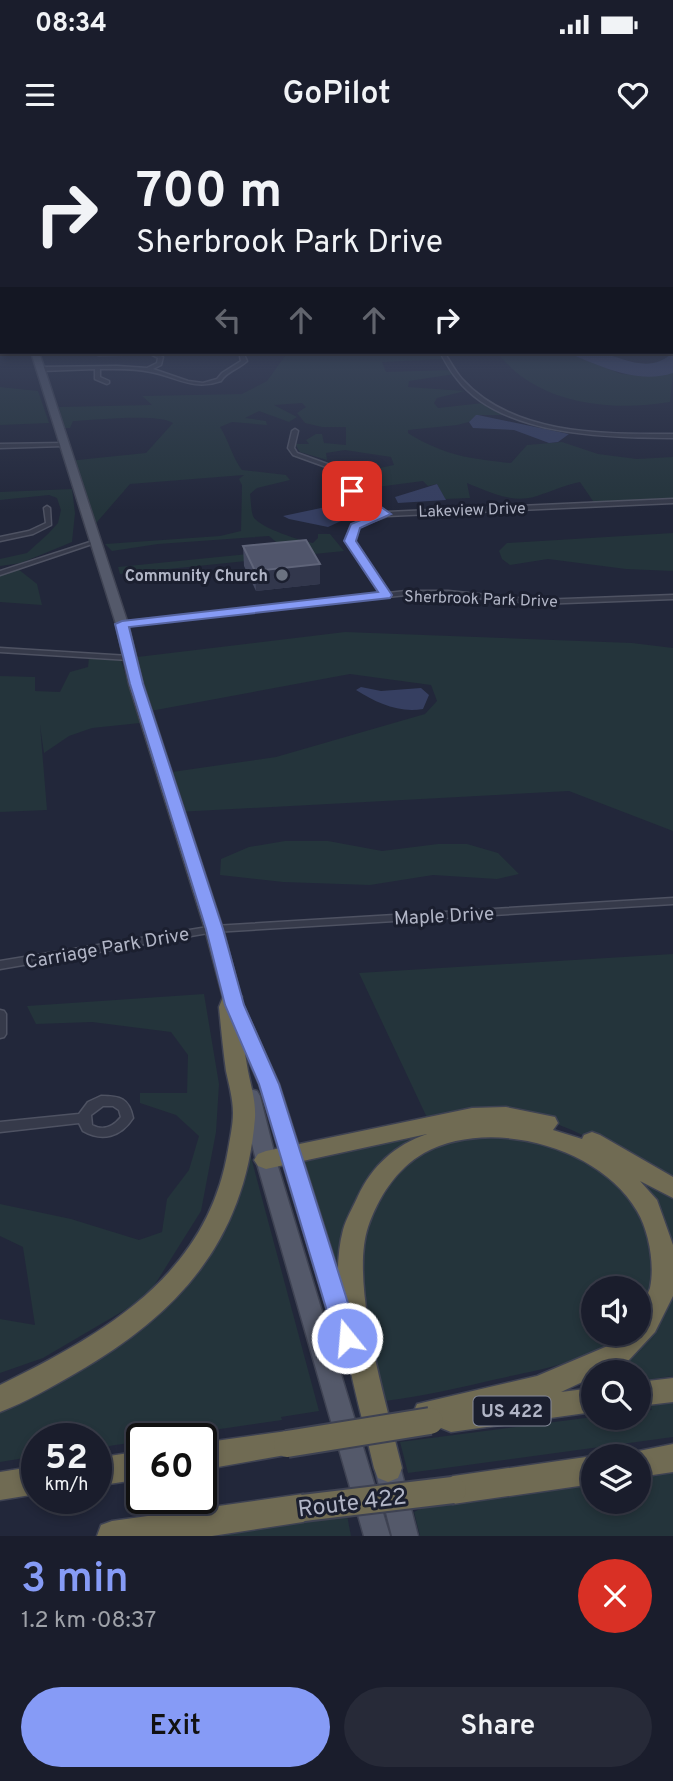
<!DOCTYPE html>
<html lang="en">
<head>
<meta charset="utf-8">
<style>
	body { margin:0; font-family:Overpass,sans-serif; background:#272a38; color:#f1f3f6; height:100vh; display:flex; flex-direction:column; font-size:26px; white-space:nowrap }
	* { box-sizing:border-box; margin:0 }
	p { font-size:23px; color:#9fa2a9 }
	.icon { flex:none; width:38px; height:38px; fill:none; stroke:currentColor; stroke-width:2; stroke-linecap:round; stroke-linejoin:round }
	.map { position:relative; height:1396px; overflow:hidden }
	.side { display:flex; flex-direction:column; background:#1a1d2c; flex:1 }
	.side>* { flex:none }
	.banner { position:absolute; left:0px; top:0px; width:674px; height:214px; box-shadow:0 4px 10px #0003,0 0 0 2px #383b48; background:#1a1d2c; color:#f1f3f6; overflow:hidden }
	.buttons { position:absolute; left:581px; top:1136px; display:grid; gap:14px }
	.buttons a { display:grid; place-items:center; width:70px; height:70px; border-radius:50%; background:#1a1d2c; box-shadow:0 4px 10px #0003,0 0 0 2px #383b48; font-size:35px }
	.speed { position:absolute; left:21px; top:1283px; display:flex; gap:14px; font-size:35px; font-weight:700; text-align:center }
	.speed>* { display:grid; place-content:center; width:91px; height:91px; border-radius:50%; background:#1a1d2c; box-shadow:0 4px 10px #0003,0 0 0 2px #383b48; line-height:1 }
	.speed small { font-size:18px; font-weight:400 }
	.speed .limit { border:4px solid #111; border-radius:10px; background:#fff; color:#111 }
	.pin { position:absolute; display:grid; place-items:center; width:60px; height:60px; color:#fff; margin:-30px; border-radius:14px; box-shadow:0 4px 10px #0006 }
	.me { position:absolute; width:77px; margin:-38px; rotate:343deg; stroke-linejoin:round; filter:drop-shadow(0 0 5px #0008) }
	.turn { display:flex; align-items:center; gap:24px; height:147px; padding:0 21px; font-size:32px }
	.turn .icon { width:91px; height:91px; stroke-width:2.5 }
	.turn b { display:block; font-size:49px; line-height:60px }
	.lanes { display:flex; align-items:center; height:66px; padding:0 21px; background:#0003; justify-content:center; gap:35px; direction:ltr }
	.lanes .off { opacity:.35 }
	.round { display:grid; place-items:center; flex:none; width:74px; height:74px; border-radius:37px; background:#272a38 }
	.overview { display:flex; align-items:center; justify-content:space-between; height:119px; padding:0 21px }
	h1 { font-size:42px; font-weight:600; line-height:52px; color:#869bf6 }
	.action { display:flex; gap:14px; margin-top:auto; padding:14px 21px }
	.action a { flex:1; height:80px; border-radius:42px; background:#869bf6; color:#111; font-size:28px; font-weight:600; line-height:80px; text-align:center }
	.action a+a { background:#272a38; color:#f1f3f6 }
	.status { display:flex; justify-content:space-between; align-items:center; height:49px; padding:0 35px; background:#1a1d2c; direction:ltr }
	.status svg { height:19px; fill:currentColor }
	header { display:flex; justify-content:space-between; align-items:center; height:91px; padding:0 21px; background:#1a1d2c; font-size:32px; font-weight:600 }
	.map>svg:first-child { display:block }
</style>
</head>
<body>
<div class="status"><b>08:34</b><svg viewBox="0 0 49 12"><path d="M0 12V9h3v3zM5 12V6h3v6zM10 12V3h3v9zM15 12V0h3v12zM26 1h20v11H26zM47 4h2v5h-2z"/></svg></div>
<header><svg class="icon" aria-label="menu" viewBox="0 0 24 24"><path d="M4 6h16M4 12h16M4 18h16"/></svg>GoPilot<svg class="icon" aria-label="heart" viewBox="0 0 24 24"><path d="M12 20l-8-8c-3-5 5-10 8-4 3-6 11-1 8 4z"/></svg></header>
<div class="map">
<svg width="673" height="1396" viewBox="0 0 673 1396">
	<rect width="100%" height="100%" fill="#22273a"/>
	<!-- green -->
	<g fill="#24343b">
		<path d="M288,212H442L446,219L382,222L386,232L451,230L455,234L409,241L408,247L465,251L437,258L434,263L438,268L483,263L504,275H478L469,282L457,285L408,290V293C443,315 470,319 511,323L527,305L562,302L598,314L637,319L673,317V361L595,364L580,342C565,345 552,351 537,356C513,364 489,352 467,343L470,358L445,359L437,344L428,346L423,341L377,347H351L346,335L394,325L391,317L345,310L326,313L327,320L300,312L295,304H309L306,300L316,294H322L324,303L346,305V287H322L305,283L297,273L306,267L302,263L274,265L297,277L289,282L259,271L245,278L266,281L267,285L232,282L220,287C229,301 232,317 242,330L286,335L290,340L257,348L250,354C251,361 251,370 253,376C257,387 301,401 313,403L318,398V394H330L344,411L120,434L118,427L268,412L282,407L269,396L158,404L112,411L105,404L220,396L241,391L242,345L239,339L244,335L130,344L91,389L68,321L146,313L173,283C159,273 93,280 73,281L70,288H64L59,267L152,265L142,256L242,254L267,241Z"/>
		<path d="M497,212H565L621,234L653,236L673,233L670,262C609,272 536,264 497,212Z"/>
		<path d="M0,247L38,251L49,283L0,285Z"/>
		<path d="M72,349L75,373L72,402L21,423L0,426V419L27,413L48,394L58,383L61,370L57,358L49,355L0,360V352Z"/>
		<path d="M673,393V431L626,429L548,419L510,425L502,419L499,411L507,403Z"/>
		<path d="M18,429L37,444L42,465L0,462V433Z"/>
		<path d="M345,492L632,503L673,508V691L569,651L177,672L165,633L276,617L425,574L437,561L431,545L350,534L145,572L129,518Z"/>
		<path d="M89,517L121,520L140,583L92,588L69,596L44,613L40,585L47,670L0,672V536L35,537V551L60,552L70,532L88,527Z"/>
		<path d="M285,701H328L382,711L438,704H467L498,713L519,734L497,739L433,735L370,745L283,742L220,735L221,719L249,707Z"/>
		<path d="M673,814V1049C634,1025 569,978 522,977C492,976 460,982 430,984L359,833Z"/>
		<path d="M204,854L219,944L216,992L201,1071L147,1157L43,1218L0,1233V1179L35,1185L23,1107L0,1096V1064L71,1079L139,1100L162,1092L167,1059L189,1030L199,996L176,975L140,963V953H187L188,915L171,892L92,882L36,884L27,866Z"/>
		<path d="M422,991L424,995C364,1016 347,1069 344,1127H337L301,1018Z"/>
		<path d="M526,995C548,1005 581,1014 600,1027C643,1057 673,1125 639,1172V1148H593V1194H622C586,1223 542,1229 497,1239C460,1248 423,1256 385,1261L359,1162V1130L370,1064L411,1017L450,998Z"/>
		<path d="M248,1006L319,1271L281,1277L282,1280L159,1298H142V1301L96,1308V1298H37V1316L0,1322V1269L150,1180Z"/>
		<path d="M635,1033L673,1059V1124L634,1041Z"/>
		<path d="M673,1151V1236L639,1241V1232H607L631,1214L661,1181Z"/>
		<path d="M673,1262V1297L408,1333L400,1302L593,1277L639,1278V1272L652,1270L650,1265Z"/>
		<path d="M673,1327V1396H420L414,1372L431,1363L593,1338V1362H639V1332Z"/>
		<path d="M347,1375L351,1396H197Z"/>
	</g>
	<!-- water -->
	<g fill="#363f61">
		<path d="M565,212C576,212 589,210 599,212C624,218 651,235 673,212V233C636,245 599,225 565,212Z"/>
		<path d="M476,275H478L569,294L558,302L549,303L514,290L473,288L469,282Z"/>
		<path d="M437,344L446,360L398,363L395,357Z"/>
		<path d="M340,364L365,370L328,387L289,379L283,376Z"/>
		<path d="M361,547L381,551L421,548L429,555L423,569C398,573 377,563 356,550Z"/>
	</g>
	<g fill="none" stroke-linecap="round" stroke-linejoin="round">
		<defs>
			<g id="minor">
				<path d="M152,212L163,217L161,225L153,229L188,241L203,243L217,239L222,233L241,221L239,212H243L247,221C239,229 227,231 221,241C193,251 177,237 151,232C134,228 117,229 100,229V237L109,241V243L107,244L95,239V229L41,231L38,229L41,227L117,226L147,228L157,223L158,218L150,214L98,215L96,214L98,213Z"/>
				<path d="M440,212H444C450,221 455,231 462,239C514,296 603,294 673,294V298C607,298 501,296 457,239C450,231 445,221 440,212Z"/>
				<path d="M295,289L298,291L294,308L297,313L344,330L351,338L357,353L387,372L673,359V363L387,376L358,387L353,401L388,453L406,451H448L538,460L673,455V459L538,464L448,455H406L119,486L118,484L122,482L381,454L347,401L353,385L381,374L352,355L345,338L340,332L293,315L288,308L292,291Z"/>
				<path d="M65,303L66,304L63,306L0,308V304Z"/>
				<path d="M47,366L50,368L51,385L33,394L0,401V397L29,391L46,383L44,368Z"/>
				<path d="M93,401L98,402L0,435V431Z"/>
				<path d="M0,508L129,516L133,518L129,520L0,512Z"/>
				<path d="M673,758V764L214,792L0,829V821L214,786Z"/>
				<path d="M0,870L4,871L6,874V894L4,897L0,898Z"/>
				<path d="M101,956C120,956 129,958 133,978C121,997 102,1002 83,991L79,983L0,992V982L79,974L88,962ZM103,966H113L119,970L121,977C113,987 103,991 92,985L91,975Z"/>
			</g>
			<g id="secondary">
				<rect x="672" y="184" width="1" height="4"/>
				<rect x="0" y="199" width="2" height="4"/>
			</g>
			<g id="primary">
				<path d="M31,212H39L128,484L143,544L223,789L242,862L279,944L359,1197L355,1204L347,1207L339,1204L335,1197L259,944L226,869L205,789L129,544L116,484Z"/>
				<path d="M250,949L257,951L260,956L276,1020L390,1396H364L256,1020L240,956L243,951Z"/>
				<path d="M386,1310L395,1313L399,1322L418,1396H392L373,1322L377,1313Z"/>
			</g>
			<g id="motorway">
				<path d="M232,850L239,852L242,857L239,867C242,888 244,910 248,931C251,946 256,962 255,978C245,1100 179,1174 76,1233C52,1247 26,1262 0,1272V1245C105,1193 207,1136 228,1010C230,998 233,985 233,973C233,959 229,945 226,931C223,910 221,888 219,867L225,852Z"/>
				<path d="M506,967L555,977L558,983L553,990L582,999L584,995L592,992L600,995L673,1037V1058L640,1041L657,1060L673,1105V1156L655,1192L628,1221L605,1232H593V1237L561,1252L593,1248V1272L451,1292L441,1288L439,1283L427,1286L417,1282L413,1273L417,1264L537,1236L610,1205L620,1194H639C639,1187 637,1178 639,1172C642,1164 647,1157 650,1148C655,1125 649,1091 637,1071C600,1006 489,977 424,1013C396,1029 378,1058 368,1087C349,1145 388,1268 402,1328L398,1338L388,1342L378,1338L374,1328C359,1261 325,1158 343,1090C346,1079 353,1067 358,1056C372,1026 395,1005 427,994L266,1029L258,1026L254,1020L258,1014L266,1011L472,968Z"/>
				<path d="M673,1238V1262L639,1266V1242Z"/>
				<path d="M287,1291L297,1295L301,1304L297,1313L201,1330V1303Z"/>
				<path d="M673,1304V1332L639,1337V1316H628L629,1313Z"/>
				<path d="M142,1311V1339L96,1346V1318Z"/>
				<path d="M593,1316V1344L453,1364L443,1360L439,1350L443,1340L453,1336Z"/>
				<path d="M37,1326V1354L0,1360V1332Z"/>
				<path d="M303,1354L313,1358L318,1368L313,1378L303,1382L212,1396H97L101,1385L112,1381Z"/>
			</g>
		</defs>
		<!-- minor casing -->
		<use href="#minor" stroke="#4e5262" stroke-width="3"/>
		<!-- secondary casing -->
		<use href="#secondary" stroke="#3f4353" stroke-width="4"/>
		<!-- primary casing -->
		<use href="#primary" stroke="#3f4353" stroke-width="3"/>
		<!-- motorway casing -->
		<use href="#motorway" stroke="#3e4252" stroke-width="3"/>
		<!-- minor -->
		<use href="#minor" fill="#363a4a" fill-rule="evenodd"/>
		<!-- secondary -->
		<use href="#secondary" fill="#44485d" fill-rule="evenodd"/>
		<!-- primary -->
		<use href="#primary" fill="#54596a" fill-rule="evenodd"/>
		<!-- motorway -->
		<use href="#motorway" fill="#706b53" fill-rule="evenodd"/>
		<defs>
			<g id="motorway-bridge">
				<path d="M287,1304L430,1281"/>
				<path d="M303,1368L453,1350"/>
			</g>
		</defs>
		<!-- motorway-bridge casing -->
		<use href="#motorway-bridge" stroke="#3e4252" stroke-width="30" stroke-linecap="butt"/>
		<!-- motorway-bridge -->
		<use href="#motorway-bridge" stroke="#706b53" stroke-width="26"/>
	</g>
	<!-- wall -->
	<path fill="#444960" d="M243,406L320,424V444L256,451L244,426Z"/>
	<!-- shaded-wall -->
	<path fill="#32374c" d="M320,424V444L256,451L255,431Z"/>
	<!-- building -->
	<path fill="#50556b" stroke="#5f6479" stroke-width="2" d="M306,400L320,424L255,431L243,406Z"/>
	<!-- sky -->
	<linearGradient id="sky" x2="0" y2="1"><stop stop-color="#131520"/><stop offset="0.47" stop-color="#3e4760"/><stop offset="1" stop-color="#3e4760" stop-opacity="0"/></linearGradient>
	<rect width="673" height="371" fill="url(#sky)"/>
	<!-- route -->
	<path fill="#869bf6" stroke="#5765a0" stroke-width="2" d="M348,349H356L391,374L360,388L356,401L392,455L390,458L129,487L143,544L223,789L244,865L279,944L359,1198L356,1206L347,1209L339,1206L335,1198L259,944L225,865L206,789L130,544L115,484L122,481L378,452L344,401L351,384L378,373L348,353Z"/>
	<!-- markers -->
	<circle fill="#6b7280" stroke="#1b1f2f" stroke-width="2.5" cx="282" cy="435" r="7"/>
	<g text-anchor="middle" stroke-width="6" stroke-linejoin="round" paint-order="stroke">
		<!-- far-street labels -->
		<g font-size="16" fill="#b1b5c6" stroke="#1b1f2f">
			<text transform="translate(472 369) rotate(-2)" y="6">Lakeview Drive</text>
			<text transform="translate(481 458) rotate(2)" y="6">Sherbrook Park Drive</text>
		</g>
		<!-- far-poi labels -->
		<g font-size="16" font-weight="bold" fill="#b1b5c6" stroke="#1b1f2f" text-anchor="end">
			<text x="268" y="441">Community Church</text>
		</g>
		<!-- shield labels -->
		<rect fill="#1b1f2f" stroke="#848899" stroke-width="2" x="473.5" y="1256.5" width="77" height="29" rx="5"/>
		<g font-size="18" font-weight="bold" fill="#b1b5c6">
			<text x="512" y="1277">US 422</text>
		</g>
		<!-- street labels -->
		<g font-size="19" fill="#b1b5c6" stroke="#1b1f2f">
			<text transform="translate(444 775) rotate(-3)" y="7">Maple Drive</text>
			<text transform="translate(107 807) rotate(-10)" y="7">Carriage Park Drive</text>
		</g>
		<!-- near-street labels -->
		<g font-size="23" fill="#b1b5c6" stroke="#1b1f2f">
			<text transform="translate(352 1362) rotate(-7)" y="8">Route 422</text>
		</g>
	</g>
</svg>
<div class="buttons">
<a><svg class="icon" aria-label="sound" viewBox="0 0 24 24"><path d="M4 9h4l5-4v14l-5-4H4zM17 9q2 3 0 6"/></svg></a>
<a><svg class="icon" aria-label="search" viewBox="0 0 24 24"><circle cx="10" cy="10" r="6"/><path d="M15 15l6 6"/></svg></a>
<a><svg class="icon" aria-label="layers" viewBox="0 0 24 24"><path d="M12 4l9 5-9 5-9-5zM3 14l9 5 9-5"/></svg></a>
</div>
<div class="speed"><div>52<small>km/h</small></div><div class="limit">60</div></div>
<div class="pin" style="left:352px;top:351px;background:#d93025"><svg class="icon" aria-label="arrive" viewBox="0 0 24 24"><path d="M6 21V4h12l-3 4 3 4H6"/></svg></div>
<svg class="me" style="left:347px;top:1198px" viewBox="-20 -20 40 40"><circle r="17" fill="#869bf6" stroke="#fff" stroke-width="3"/><path d="M0-11L8 9 0 5-8 9z" fill="#fff"/></svg>
<div class="banner">
<div class="turn"><svg class="icon" aria-label="right" viewBox="0 0 24 24"><path d="M7 20v-9h11M14 6l5 5-5 5"/></svg><div><b>700 m</b>Sherbrook Park Drive</div></div>
<div class="lanes"><svg class="icon off" aria-label="left" viewBox="0 0 24 24"><path d="M17 20v-9H6M10 6l-5 5 5 5"/></svg><svg class="icon off" aria-label="ahead" viewBox="0 0 24 24"><path d="M12 20V5M6 11l6-6 6 6"/></svg><svg class="icon off" aria-label="ahead" viewBox="0 0 24 24"><path d="M12 20V5M6 11l6-6 6 6"/></svg><svg class="icon" aria-label="right" viewBox="0 0 24 24"><path d="M7 20v-9h11M14 6l5 5-5 5"/></svg></div>
</div>
</div>
<section class="side">
<div class="overview"><div><h1>3 min</h1><p>1.2 km · 08:37</p></div><a class="round" style="background:#d93025;color:#fff"><svg class="icon" aria-label="close" viewBox="0 0 24 24"><path d="M6 6l12 12M18 6L6 18"/></svg></a></div>
<div class="action"><a>Exit</a><a>Share</a></div>
</section>
</body>
</html>
